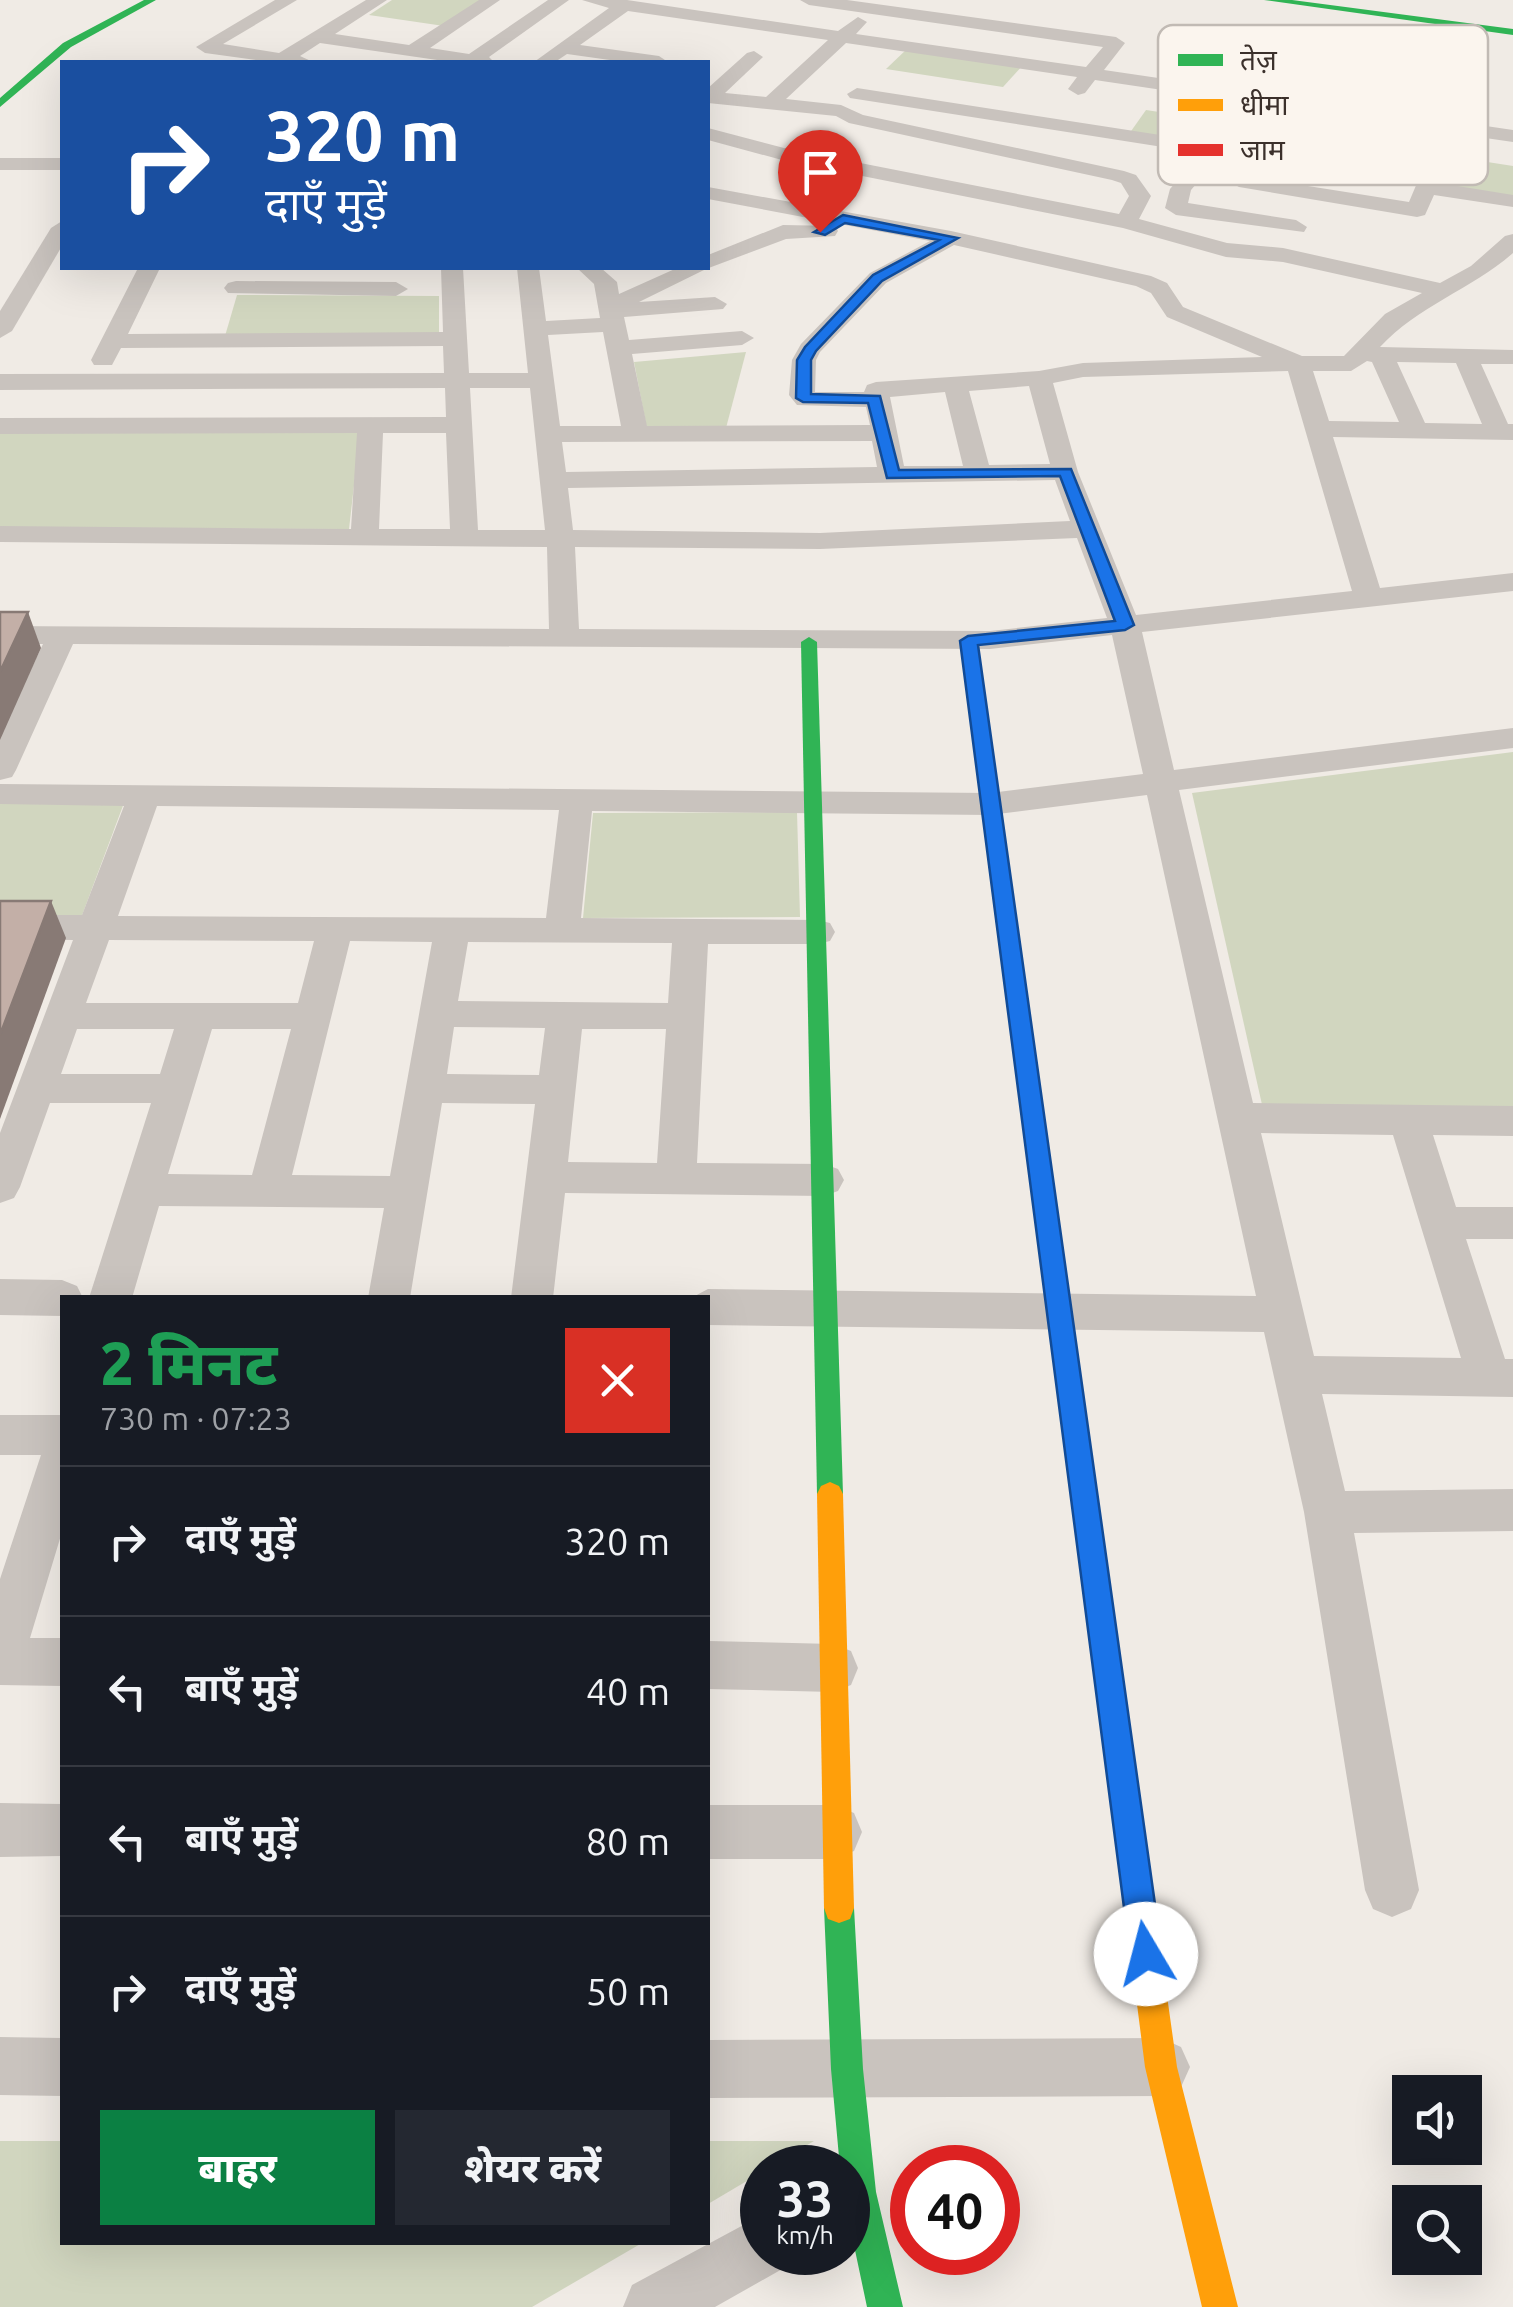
<!DOCTYPE html>
<html lang="hi">
<head>
<meta charset="utf-8">
<style>
	body { margin:0; font-family:Ubuntu,"Noto Sans Devanagari",sans-serif; background:#242831; color:#f1f3f6; height:100vh; display:flex; flex-direction:column; font-size:38px; white-space:nowrap }
	* { box-sizing:border-box; margin:0 }
	p { font-size:32px; color:#9ea1a6 }
	.icon { flex:none; width:55px; height:55px; fill:none; stroke:currentColor; stroke-width:2; stroke-linecap:round; stroke-linejoin:round }
	.map { position:relative; flex:1; overflow:hidden }
	.panel { position:absolute; left:60px; top:1295px; width:650px; height:950px; display:flex; flex-direction:column; background:#171b24; border-radius:0px; box-shadow:0 10px 40px #0002 }
	.panel>* { flex:none }
	.hud { position:absolute; left:60px; top:60px; width:650px; height:210px; border-radius:0px; box-shadow:0 10px 40px #0002; background:#1a4fa0; color:#fff; overflow:hidden }
	.fabs { position:absolute; left:1392px; top:2075px; display:grid; gap:20px }
	.fabs a { display:grid; place-items:center; width:90px; height:90px; border-radius:0px; background:#171b24; box-shadow:0 10px 40px #0002; font-size:50px }
	.speed { position:absolute; left:740px; top:2145px; display:flex; gap:20px; font-size:50px; font-weight:700; text-align:center }
	.speed>* { display:grid; place-content:center; width:130px; height:130px; border-radius:50%; background:#171b24; box-shadow:0 10px 40px #0002; line-height:1 }
	.speed small { font-size:25px; font-weight:400 }
	.speed .limit { border:15px solid #d22; background:#fff; color:#111 }
	.pin { position:absolute; display:grid; place-items:center; width:85px; height:85px; color:#fff; margin:-102px -42px; border-radius:50% 50% 50% 0; rotate:-45deg; box-shadow:0 0 10px #0007 }
	.pin .icon { rotate:45deg }
	.me { position:absolute; width:110px; margin:-55px; rotate:352deg; stroke-linejoin:round; filter:drop-shadow(0 0 8px #0008) }
	.turn { display:flex; align-items:center; gap:35px; height:210px; padding:0 40px; font-size:45px }
	.turn .icon { width:130px; height:130px; stroke-width:2.5 }
	.turn b { display:block; font-size:70px; line-height:85px }
	.round { display:grid; place-items:center; flex:none; width:105px; height:105px; border-radius:0px; background:#242831 }
	.summary { display:flex; align-items:center; justify-content:space-between; height:170px; padding:0 40px }
	h1 { font-size:60px; font-weight:800; line-height:75px; color:#1e9e55 }
	.action { display:flex; gap:20px; margin-top:auto; padding:20px 40px }
	.action a { flex:1; height:115px; border-radius:0px; background:#0b8043; color:#fff; font-size:40px; font-weight:800; line-height:115px; text-align:center }
	.action a+a { background:#242831; color:#f1f3f6 }
	ul { padding:0; list-style:none }
	li { display:flex; align-items:center; gap:30px; height:150px; padding:0 40px; border-top:2px solid #363941 }
	li div { flex:1 }
	li b { display:block; font-size:38px }
	li em { font-style:normal }
	.map>svg:first-child { display:block }
</style>
</head>
<body>
<div class="map">
<svg width="1513" height="2307" viewBox="0 0 1513 2307">
	<rect width="100%" height="100%" fill="#f0ebe5"/>
	<!-- green -->
	<g fill="#d1d6bf">
		<path d="M392,0H483L444,26L369,15Z"/>
		<path d="M908,48L1023,65L1003,87L886,69Z"/>
		<path d="M1146,110L1290,132L1277,156L1129,134Z"/>
		<path d="M1449,156L1513,166V197L1436,184Z"/>
		<path d="M237,295L439,296V335L225,336Z"/>
		<path d="M746,352L726,428L647,429L634,362Z"/>
		<path d="M0,433H360L349,529L0,528Z"/>
		<path d="M1513,752V1114L1263,1109L1192,793Z"/>
		<path d="M124,803L81,918H0V804Z"/>
		<path d="M797,812L800,917L583,918L593,813Z"/>
		<path d="M0,2141H62V2242L642,2243L532,2307H0Z"/>
		<path d="M708,2141H814L770,2167L762,2168V2172L708,2204Z"/>
	</g>
	<g fill="none" stroke-linecap="round" stroke-linejoin="round">
		<!-- street -->
		<g fill="#c9c3be" fill-rule="evenodd">
			<path d="M275,0H297L223,44L279,53L366,0H387L335,34L409,45L479,0H500L430,48L469,54L548,0H569L489,57L494,62H451L320,43L300,56L313,62H270L205,53L196,47Z"/>
			<path d="M582,0H627L838,31L858,17L867,22L856,34L1086,67L1103,47L809,5L800,0H847L1116,37L1125,43L1104,70L1513,130V142L1458,134L1439,183L1513,195V207L1434,195L1425,215L1417,217L1239,187L1228,181L1239,175L1409,202L1439,131L1095,80L1085,93L1078,95L1068,89L1077,77L846,43L786,99L841,105L863,115L1124,171L1136,175L1151,196L1139,219L1227,243L1283,248L1440,283L1471,266L1505,236L1513,234V253C1472,289 1418,306 1380,347L1513,350V364H1481L1508,424H1513V440L1333,437L1380,588L1513,573V591L1142,632L1174,770L1513,728V748L1179,790L1253,1103L1513,1106V1136L1433,1135L1456,1207H1513V1239H1466L1505,1359H1513V1397L1322,1394L1345,1491L1513,1489V1531L1354,1533L1419,1890L1411,1909L1392,1917L1373,1909L1365,1890L1304,1512L1264,1332L708,1325V1298H691L708,1289L1256,1296L1147,795L990,815L592,811L581,918L817,920L830,923L835,932L830,941L817,944H708L697,1163L824,1164L838,1169L844,1180L838,1191L824,1196L565,1193L553,1298H511L535,1104L442,1103L410,1298H368L384,1208L159,1206L132,1298H89L151,1103H50L20,1187L14,1198L0,1203V1133L73,940L0,939V915H82L124,806L0,804V784L990,793L1143,774L1112,635L990,649L73,644L16,770L12,777L0,780V735L43,644H0V626L549,629L547,547L0,542V526L351,529L357,433L0,434V418L446,417L445,388L0,390V374L444,373L443,346L121,348L112,365H94L91,360L138,268H160L128,334L443,332L441,268H463L469,373H528L517,268H539L546,321L600,318L594,284L577,268H601L617,282L619,294L677,268H708V255L783,225L835,226L838,231L835,236L786,239L706,269L639,302L715,297L727,304L723,309L624,317L629,340L742,331L754,338L742,345L632,354L647,426L870,425L866,407L797,405L789,395L792,360L801,344L870,273L930,241L708,199V187L951,231L1151,276L1167,283L1183,307L1302,356H1344L1385,314L1422,293L1283,262L1226,257L1123,228L782,160L708,140V128L784,148L1119,214L1129,196L1121,183L1112,180L849,123L836,116L708,103V88L747,53L754,51L763,57L725,93L766,97L828,40L628,11L580,45L659,56L668,62H624L567,54L555,62H534L609,8ZM954,245L1136,286L1151,293L1167,317L1262,357L1083,363L1039,371L876,382L867,385L864,392H815L816,360L820,352L886,283ZM603,332L621,426H560L548,335ZM1367,361L1372,362L1399,422L1329,421L1313,371H1351ZM1397,362L1456,363L1482,424L1425,423ZM1288,371L1352,591L1136,615L1078,472L1053,383L1083,377ZM1029,386L1050,464L989,465L969,391ZM470,388H530L545,530H478ZM945,392L963,466H904L890,397ZM383,433H446L450,529H379ZM872,441L877,467L566,472L562,442ZM1055,480L1070,521L820,533L573,530L568,488ZM1077,538L1107,618L990,631L579,629L575,547L820,549ZM157,806L559,810L546,918L118,916ZM109,940L314,941L298,1003H86ZM350,941L432,942L390,1176L292,1175ZM468,942L672,943L668,1003L458,1001ZM454,1027L545,1028L539,1075L447,1074ZM77,1029H174L160,1074H61ZM212,1029H291L252,1175L168,1174ZM582,1029H666L657,1163L568,1162ZM1261,1133L1393,1135L1461,1358L1314,1356Z"/>
			<path d="M857,88L1354,165L1364,171L1354,177L1220,156L1191,190L1188,203L1296,220L1307,227L1304,232L1176,215L1165,208L1170,189L1201,153L850,98L847,94Z"/>
			<rect x="0" y="158" width="62" height="12"/>
			<path d="M62,221V246L12,331L0,338V311L51,228Z"/>
			<path d="M236,281L396,282L408,289L396,296L228,293L224,288L228,283Z"/>
			<path d="M0,1279L62,1280L77,1286L83,1298H62V1316L0,1315Z"/>
			<path d="M0,1415H62V1532L30,1638H62V1686L0,1685V1579L41,1455H0Z"/>
			<path d="M708,1641L833,1644L851,1651L858,1668L851,1685L833,1692L708,1689Z"/>
			<path d="M0,1803L62,1804V1856L0,1857Z"/>
			<path d="M708,1805H835L854,1813L862,1832L854,1851L835,1859H708Z"/>
			<path d="M0,2037L62,2038V2096L0,2095Z"/>
			<path d="M1161,2038L1181,2047L1190,2067L1181,2087L1161,2096L708,2098V2040Z"/>
			<path d="M762,2215V2252H790L784,2268L715,2307H623L632,2285Z"/>
		</g>
		<!-- fast -->
		<g fill="#30b455" fill-rule="evenodd">
			<path d="M144,0H156L71,47L0,107V98L63,43Z"/>
			<path d="M1264,0H1292L1513,29V35Z"/>
			<path d="M809,637L817,642L843,1494L839,1502L830,1506L821,1502L817,1494L801,642Z"/>
			<path d="M1004,901L1014,908L1155,1910L1151,1921L1140,1925L1129,1921L1125,1910L994,908Z"/>
			<path d="M839,1893L850,1897L854,1908L863,2069L876,2192L903,2307H867L848,2217V2168H840L831,2069L824,1908L828,1897Z"/>
		</g>
		<!-- slow -->
		<g fill="#ff9f0a" fill-rule="evenodd">
			<path d="M830,1482L839,1486L843,1494L854,1908L850,1919L839,1923L828,1919L824,1908L817,1494L821,1486Z"/>
			<path d="M1140,1895L1151,1899L1155,1910L1177,2067L1238,2307H1202L1145,2067L1125,1910L1129,1899Z"/>
		</g>
		<!-- jam -->
		<path fill="#e5322d" fill-rule="evenodd" d="M968,636L976,641L1014,908L1004,915L994,908L960,641Z"/>
	</g>
	<!-- wall -->
	<path fill="#a89690" d="M1185,29L1210,31L1207,45L1182,43Z"/>
	<!-- shaded-wall -->
	<g fill="#887a75">
		<path d="M28,612L41,648L0,740V672Z"/>
		<path d="M51,901L66,938L0,1119V1035Z"/>
	</g>
	<!-- building -->
	<g fill="#c3afa7" stroke="#887a75" stroke-width="2.5">
		<path d="M0,612H28L0,672Z"/>
		<path d="M0,901H51L0,1035Z"/>
	</g>
	<!-- route -->
	<path fill="#1a73e8" stroke="#114b97" stroke-width="2.5" d="M843,215L958,238L882,281L816,351L811,360V394L880,396L899,470L1071,469L1134,625L1125,630L978,645L1162,1954L1157,1965L1146,1970L1135,1965L1130,1954L960,641L968,636L1115,621L1060,476L887,478L868,403L803,402L796,398L797,360L805,347L873,275L939,240L845,223L825,235L814,232Z"/>
	<!-- legend -->
	<rect x="1158" y="25" width="330" height="160" rx="15" fill="#fbf5ee" stroke="#c1bab4" stroke-width="2.5"/>
	<rect x="1178" y="54" width="45" height="12" fill="#30b455"/>
	<rect x="1178" y="99" width="45" height="12" fill="#ff9f0a"/>
	<rect x="1178" y="144" width="45" height="12" fill="#e5322d"/>
	<g font-size="28" fill="#3b302b">
		<text x="1240" y="70">तेज़</text>
		<text x="1240" y="115">धीमा</text>
		<text x="1240" y="160">जाम</text>
	</g>
</svg>
<div class="fabs">
<a><svg class="icon" aria-label="sound" viewBox="0 0 24 24"><path d="M4 9h4l5-4v14l-5-4H4zM17 9q2 3 0 6"/></svg></a>
<a><svg class="icon" aria-label="search" viewBox="0 0 24 24"><circle cx="10" cy="10" r="6"/><path d="M15 15l6 6"/></svg></a>
</div>
<div class="speed"><div>33<small>km/h</small></div><div class="limit">40</div></div>
<div class="pin" style="left:820px;top:232px;background:#d93025"><svg class="icon" aria-label="arrive" viewBox="0 0 24 24"><path d="M6 21V4h12l-3 4 3 4H6"/></svg></div>
<svg class="me" style="left:1146px;top:1954px" viewBox="-20 -20 40 40"><circle r="19" fill="#fff"/><path d="M0-13L10 11 0 6-10 11z" fill="#1a73e8"/></svg>
<div class="hud">
<div class="turn"><svg class="icon" aria-label="right" viewBox="0 0 24 24"><path d="M7 20v-9h11M14 6l5 5-5 5"/></svg><div><b>320 m</b>दाएँ मुड़ें</div></div>
</div>
<section class="panel">
<div class="summary"><div><h1>2 मिनट</h1><p>730 m · 07:23</p></div><a class="round" style="background:#d93025;color:#fff"><svg class="icon" aria-label="close" viewBox="0 0 24 24"><path d="M6 6l12 12M18 6L6 18"/></svg></a></div>
<ul>
<li><svg class="icon" aria-label="right" viewBox="0 0 24 24"><path d="M7 20v-9h11M14 6l5 5-5 5"/></svg><div><b>दाएँ मुड़ें</b></div><em>320 m</em></li>
<li><svg class="icon" aria-label="left" viewBox="0 0 24 24"><path d="M17 20v-9H6M10 6l-5 5 5 5"/></svg><div><b>बाएँ मुड़ें</b></div><em>40 m</em></li>
<li><svg class="icon" aria-label="left" viewBox="0 0 24 24"><path d="M17 20v-9H6M10 6l-5 5 5 5"/></svg><div><b>बाएँ मुड़ें</b></div><em>80 m</em></li>
<li><svg class="icon" aria-label="right" viewBox="0 0 24 24"><path d="M7 20v-9h11M14 6l5 5-5 5"/></svg><div><b>दाएँ मुड़ें</b></div><em>50 m</em></li>
</ul>
<div class="action"><a>बाहर</a><a>शेयर करें</a></div>
</section>
</div>
</body>
</html>
